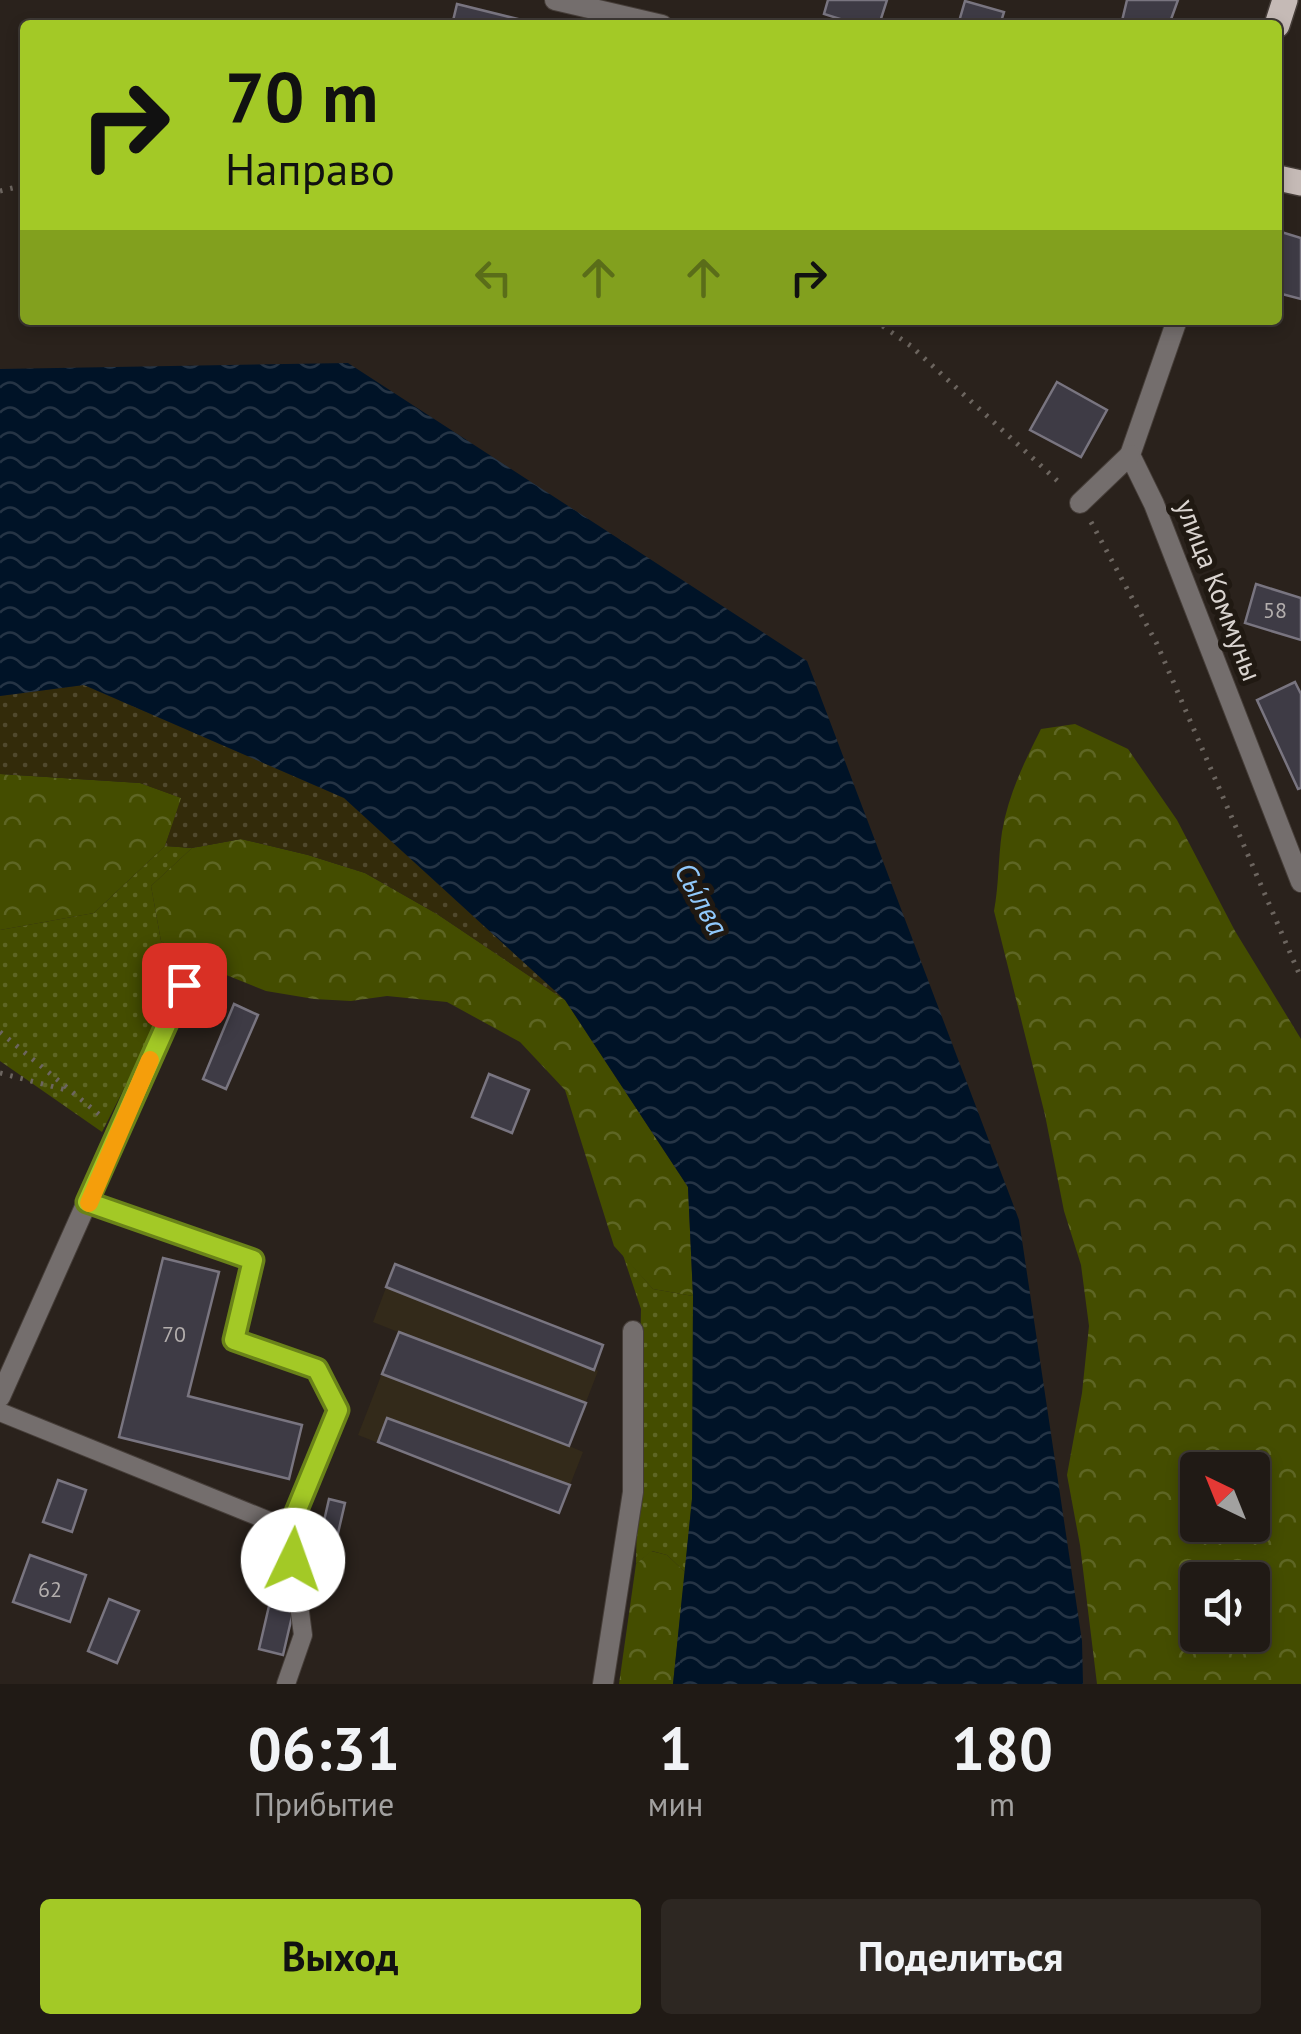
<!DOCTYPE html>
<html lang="ru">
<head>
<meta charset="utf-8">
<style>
	body { margin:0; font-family:"PT Sans",sans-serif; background:#2d2722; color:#f1f3f6; height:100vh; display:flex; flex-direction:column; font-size:38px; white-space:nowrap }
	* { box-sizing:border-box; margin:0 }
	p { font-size:32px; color:#a2a1a0 }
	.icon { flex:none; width:55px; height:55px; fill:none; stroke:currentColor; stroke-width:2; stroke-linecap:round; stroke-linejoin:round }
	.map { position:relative; height:1684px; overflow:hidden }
	.panel { display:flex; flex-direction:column; background:#201a15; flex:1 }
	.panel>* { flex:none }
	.top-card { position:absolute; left:20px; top:20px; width:1262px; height:305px; border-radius:10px; box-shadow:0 5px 15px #0003,0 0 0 2px #3d3834; background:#a3c926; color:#111; overflow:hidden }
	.needle { width:65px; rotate:317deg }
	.controls { position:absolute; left:1180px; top:1452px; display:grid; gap:20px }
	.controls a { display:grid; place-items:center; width:90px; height:90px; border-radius:10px; background:#201a15; box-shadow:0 5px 15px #0003,0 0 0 2px #3d3834; font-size:50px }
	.pin { position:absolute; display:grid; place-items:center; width:85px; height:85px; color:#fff; margin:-42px; border-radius:20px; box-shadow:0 5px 15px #0006 }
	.me { position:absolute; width:110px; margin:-55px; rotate:3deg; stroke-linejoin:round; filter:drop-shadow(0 0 8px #0008) }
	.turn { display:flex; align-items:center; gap:35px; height:210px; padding:0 40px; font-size:45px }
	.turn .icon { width:130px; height:130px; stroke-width:2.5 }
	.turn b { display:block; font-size:70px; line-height:85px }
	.lanes { display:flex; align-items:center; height:95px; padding:0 40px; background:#0003; justify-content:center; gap:50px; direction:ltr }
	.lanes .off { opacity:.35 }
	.eta { display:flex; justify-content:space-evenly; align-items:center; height:170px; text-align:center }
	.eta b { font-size:60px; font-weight:600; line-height:70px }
	.cta { display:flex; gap:20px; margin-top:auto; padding:20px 40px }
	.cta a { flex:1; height:115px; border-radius:10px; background:#a3c926; color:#111; font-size:40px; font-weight:600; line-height:115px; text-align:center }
	.cta a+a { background:#2d2722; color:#f1f3f6 }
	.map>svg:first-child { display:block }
</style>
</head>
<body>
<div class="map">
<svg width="1301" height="1684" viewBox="0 0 1301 1684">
	<defs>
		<pattern id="grass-dots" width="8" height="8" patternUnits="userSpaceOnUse" patternTransform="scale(2.5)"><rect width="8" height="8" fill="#444d00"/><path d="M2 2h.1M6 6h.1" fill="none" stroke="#5e6624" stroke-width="1.8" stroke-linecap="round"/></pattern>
		<pattern id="forest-crowns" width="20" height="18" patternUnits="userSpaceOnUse" patternTransform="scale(2.5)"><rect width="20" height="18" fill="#444d00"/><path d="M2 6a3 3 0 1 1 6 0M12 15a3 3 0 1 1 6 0" fill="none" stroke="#5e6624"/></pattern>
		<pattern id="sand-dots" width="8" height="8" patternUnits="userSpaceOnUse" patternTransform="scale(2.5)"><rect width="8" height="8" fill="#332b0a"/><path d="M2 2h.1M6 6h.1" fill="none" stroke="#50492d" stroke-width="1.8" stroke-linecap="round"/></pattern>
		<pattern id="water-waves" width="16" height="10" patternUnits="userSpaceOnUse" patternTransform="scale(2.5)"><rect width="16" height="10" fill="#001327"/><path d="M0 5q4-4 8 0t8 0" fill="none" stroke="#253445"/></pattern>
	</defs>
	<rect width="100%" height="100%" fill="#2a221c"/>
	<!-- industrial -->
	<path fill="#332a1a" d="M395,1264L603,1345L594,1369L598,1371L569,1446L583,1452L559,1513L358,1435L398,1332L373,1322Z"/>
	<!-- grass -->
	<g fill="url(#grass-dots)">
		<path d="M165,846L192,848L151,886L161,941L189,960L102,1132L0,1061V930L94,913Z"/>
		<path d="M623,1255L653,1289L693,1296L692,1499L685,1572L667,1555L652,1551L636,1564L641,1309Z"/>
	</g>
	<!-- forest -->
	<g fill="url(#forest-crowns)" fill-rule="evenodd">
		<path d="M1075,724L1128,749L1177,820L1235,931L1301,1039V1684H1097L1080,1545L1067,1475L1082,1393L1089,1326L1081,1265L1064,1211L1045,1115L994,911C999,885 998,859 1002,832C1008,796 1024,762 1041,729ZM1252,1470V1525H1198V1470ZM1252,1580V1635H1198V1580Z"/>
		<path d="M0,774L140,783L182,798L165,846L94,913L0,930Z"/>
		<path d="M241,839L308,855L365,873L437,914L565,1000L688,1187L693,1296L653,1289L614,1246L565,1090L520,1042L447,1002L387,996L351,1001L314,999L266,991L189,960L161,941L151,886L192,848Z"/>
		<path d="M651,1551L667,1555L685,1572L673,1684H619L636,1564Z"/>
	</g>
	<!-- sand -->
	<path fill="url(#sand-dots)" d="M84,685L344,798L565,1000L437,914L365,873L308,855L241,839L192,848L165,846L181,798L140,783L0,774V696Z"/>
	<!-- water -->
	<path fill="url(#water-waves)" d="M348,363L807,661L1019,1220L1082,1641L1083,1684H673L692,1499L693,1296L688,1187L565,1000L344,798L84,685L0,696V369Z"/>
	<!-- building -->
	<g fill="#3e3b45" stroke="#797580" stroke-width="2.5">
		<path d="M828,0H887L879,25H859L824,14Z"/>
		<path d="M1127,0H1178L1169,25H1121Z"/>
		<path d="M965,1L1004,12L1000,25H958Z"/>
		<path d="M457,4L542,25H452Z"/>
		<path d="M1278,231L1301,238V299L1278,293Z"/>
		<path d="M1057,382L1107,410L1081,457L1030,430Z"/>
		<path d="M1256,584L1301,598V640L1245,623Z"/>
		<path d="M1295,682L1301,694V788L1298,789L1257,700Z"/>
		<path d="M234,1004L258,1015L226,1089L203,1079Z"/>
		<path d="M489,1074L529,1090L512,1133L472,1117Z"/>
		<path d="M163,1258L219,1272L188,1396L302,1425L289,1479L119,1437Z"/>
		<path d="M395,1264L603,1345L594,1370L386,1287Z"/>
		<path d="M399,1332L586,1403L569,1446L382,1374Z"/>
		<path d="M387,1418L570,1485L559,1513L378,1442Z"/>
		<path d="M58,1480L86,1490L72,1532L43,1522Z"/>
		<path d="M329,1499L345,1503L335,1546L319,1543Z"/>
		<path d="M30,1555L86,1575L70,1622L13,1602Z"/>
		<path d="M109,1599L139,1611L117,1663L88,1651Z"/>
		<path d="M269,1606L293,1612L283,1655L259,1649Z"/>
	</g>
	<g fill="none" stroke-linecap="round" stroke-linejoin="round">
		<defs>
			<g id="lane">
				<path d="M87,1202L253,1260L234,1339L317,1369L338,1410L289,1529L303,1635L286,1684"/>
				<path d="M0,1412L289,1529"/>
			</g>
			<g id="street">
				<path d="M555,0L662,25"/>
				<path d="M1177,320L1130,455L1154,504L1301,882"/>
				<path d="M1080,503L1130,455"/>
				<path d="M0,1397L184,985"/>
				<path d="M603,1684L633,1492V1331"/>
			</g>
			<g id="primary">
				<path d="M1277,25L1285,0"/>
				<path d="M1278,178L1301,183"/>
			</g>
		</defs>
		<!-- lane casing -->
		<use href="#lane" stroke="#463e39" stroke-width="20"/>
		<!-- street casing -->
		<use href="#street" stroke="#463e39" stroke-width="22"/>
		<!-- primary casing -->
		<use href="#primary" stroke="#463e39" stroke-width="28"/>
		<!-- path -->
		<g stroke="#6c655f" stroke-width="5" stroke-dasharray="2.5 8" stroke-linecap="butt">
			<path d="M0,191L25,185"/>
			<path d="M874,320L911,346L1063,486"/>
			<path d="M1091,522L1157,644L1301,978"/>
			<path d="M0,1032L101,1116"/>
			<path d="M0,1073L70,1091"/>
		</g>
		<!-- lane -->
		<use href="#lane" stroke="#746e6d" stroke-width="18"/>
		<!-- street -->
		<use href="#street" stroke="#746e6d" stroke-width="20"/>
		<!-- primary -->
		<use href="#primary" stroke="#c5bab6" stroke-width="25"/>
	</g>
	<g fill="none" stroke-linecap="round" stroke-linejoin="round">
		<defs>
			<path id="route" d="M184,985L87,1202L253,1260L234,1340L317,1369L338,1410L289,1529L293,1560"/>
		</defs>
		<!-- route casing -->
		<use href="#route" stroke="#6a8319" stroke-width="25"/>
		<!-- route -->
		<use href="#route" stroke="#a3c926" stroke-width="18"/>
		<!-- slow -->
		<path stroke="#f59e0b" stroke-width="18" d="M89,1203L150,1060"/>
	</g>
	<g text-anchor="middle" stroke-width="10" stroke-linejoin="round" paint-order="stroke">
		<!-- number labels -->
		<g font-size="22" fill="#b3aead">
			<text x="1275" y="618">58</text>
			<text x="174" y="1342">70</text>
			<text x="50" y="1597">62</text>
		</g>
		<!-- street labels -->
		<g font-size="28" fill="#dad4d0" stroke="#201912">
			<text transform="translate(1219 590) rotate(69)" y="10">улица Коммуны</text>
		</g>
		<!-- water labels -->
		<g font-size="30" font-style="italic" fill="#91c9fc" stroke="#201912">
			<text transform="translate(701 899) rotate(61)" y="10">Сы́лва</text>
		</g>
	</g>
</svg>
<div class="controls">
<a><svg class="needle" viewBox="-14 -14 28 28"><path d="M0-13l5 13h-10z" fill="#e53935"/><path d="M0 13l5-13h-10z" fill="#a2a1a0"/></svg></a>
<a><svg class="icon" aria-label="sound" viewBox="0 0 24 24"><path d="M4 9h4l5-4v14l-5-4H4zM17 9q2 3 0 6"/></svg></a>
</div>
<div class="pin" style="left:184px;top:985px;background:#d93025"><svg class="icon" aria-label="arrive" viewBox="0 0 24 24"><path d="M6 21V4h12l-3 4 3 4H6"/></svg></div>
<svg class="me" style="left:293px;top:1560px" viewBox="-20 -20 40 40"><circle r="19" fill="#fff"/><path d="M0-13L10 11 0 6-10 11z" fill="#a3c926"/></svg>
<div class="top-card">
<div class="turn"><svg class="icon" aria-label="right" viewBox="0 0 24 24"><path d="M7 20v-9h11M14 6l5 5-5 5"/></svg><div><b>70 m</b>Направо</div></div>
<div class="lanes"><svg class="icon off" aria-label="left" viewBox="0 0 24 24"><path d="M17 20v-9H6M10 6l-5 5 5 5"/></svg><svg class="icon off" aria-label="ahead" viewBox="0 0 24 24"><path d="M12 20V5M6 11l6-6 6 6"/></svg><svg class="icon off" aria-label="ahead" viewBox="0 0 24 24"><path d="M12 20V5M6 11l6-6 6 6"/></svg><svg class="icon" aria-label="right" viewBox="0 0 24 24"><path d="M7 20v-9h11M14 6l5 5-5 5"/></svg></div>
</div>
</div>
<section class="panel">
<div class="eta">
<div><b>06:31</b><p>Прибытие</p></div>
<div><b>1</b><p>мин</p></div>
<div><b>180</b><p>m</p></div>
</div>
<div class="cta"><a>Выход</a><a>Поделиться</a></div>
</section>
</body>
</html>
